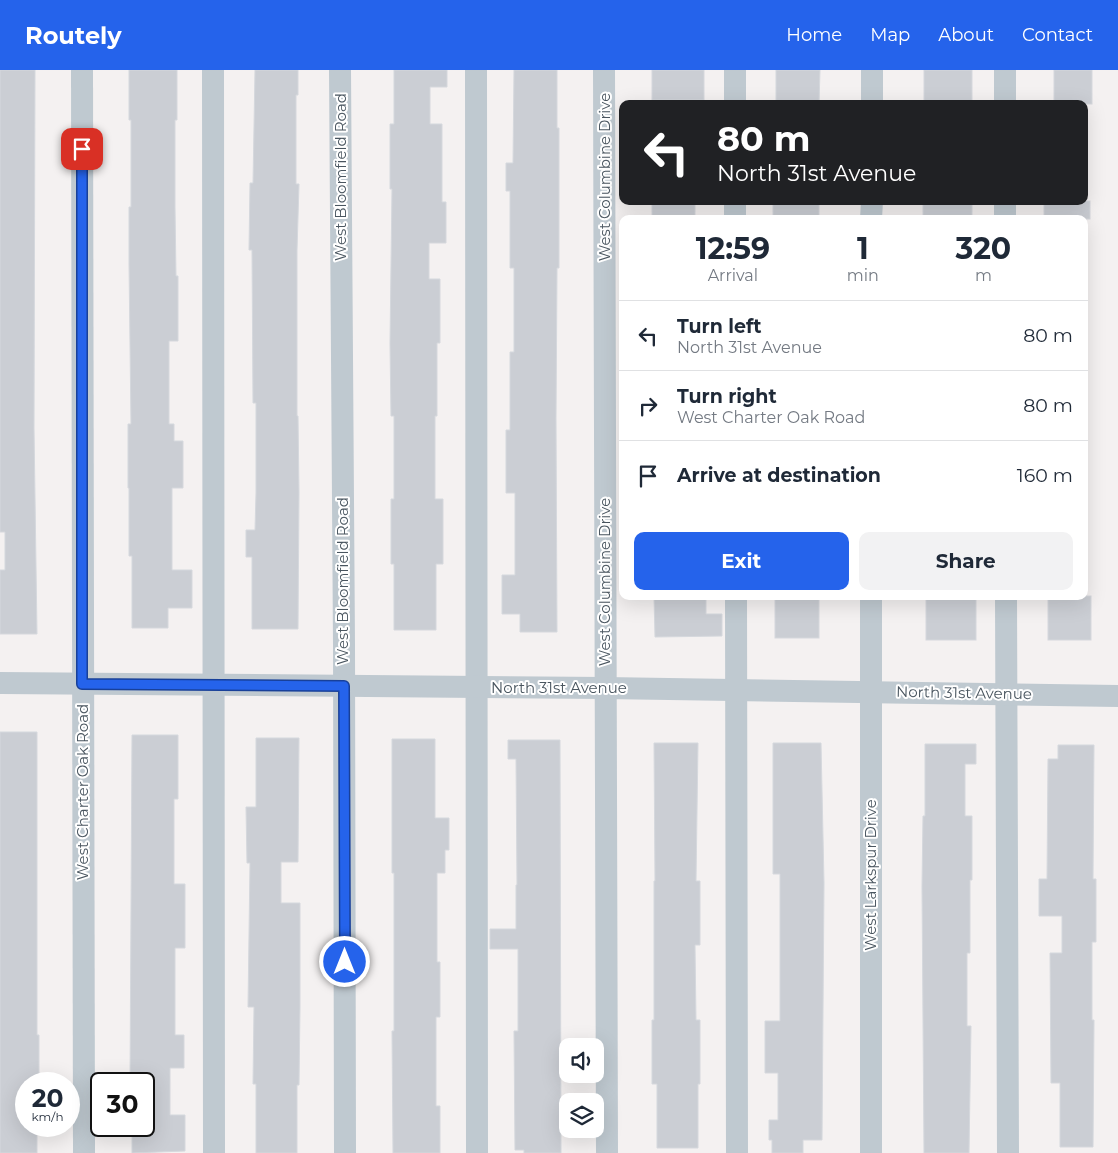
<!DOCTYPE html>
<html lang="en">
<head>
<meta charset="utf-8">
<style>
	body { margin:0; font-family:Montserrat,sans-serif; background:#f2f2f3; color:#1f2937; height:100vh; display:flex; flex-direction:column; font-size:19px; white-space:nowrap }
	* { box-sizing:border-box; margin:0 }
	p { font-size:16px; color:#747a83 }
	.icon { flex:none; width:28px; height:28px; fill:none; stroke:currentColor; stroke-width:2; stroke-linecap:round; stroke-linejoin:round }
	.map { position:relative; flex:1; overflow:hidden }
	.drawer { position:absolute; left:619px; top:145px; width:469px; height:385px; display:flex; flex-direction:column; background:#fff; border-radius:10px; box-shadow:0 5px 20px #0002 }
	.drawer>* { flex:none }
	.guide { position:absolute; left:619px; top:30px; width:469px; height:105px; border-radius:10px; box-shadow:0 5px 20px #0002; background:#202124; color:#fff; overflow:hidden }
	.controls { position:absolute; left:559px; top:968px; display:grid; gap:10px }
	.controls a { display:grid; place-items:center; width:45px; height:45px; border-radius:10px; background:#fff; box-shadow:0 5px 20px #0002; font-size:25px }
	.speed { position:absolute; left:15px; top:1002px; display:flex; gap:10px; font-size:25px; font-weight:700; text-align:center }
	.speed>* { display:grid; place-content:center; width:65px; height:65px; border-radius:50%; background:#fff; box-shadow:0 5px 20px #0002; line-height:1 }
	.speed small { font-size:12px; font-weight:400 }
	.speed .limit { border:2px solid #111; border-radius:8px; background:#fff; color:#111 }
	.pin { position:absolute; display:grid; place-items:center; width:42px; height:42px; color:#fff; margin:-21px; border-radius:10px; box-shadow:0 2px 8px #0006 }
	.me { position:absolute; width:55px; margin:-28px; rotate:0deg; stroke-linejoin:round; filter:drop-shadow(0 0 4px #0008) }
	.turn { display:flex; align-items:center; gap:18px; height:105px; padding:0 15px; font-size:22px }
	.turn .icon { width:65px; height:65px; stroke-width:2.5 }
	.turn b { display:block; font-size:35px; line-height:42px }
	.eta { display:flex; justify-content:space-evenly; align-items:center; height:85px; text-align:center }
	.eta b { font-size:30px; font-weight:700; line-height:35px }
	.cta { display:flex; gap:10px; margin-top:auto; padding:10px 15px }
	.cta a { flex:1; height:58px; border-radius:10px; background:#2563eb; color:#fff; font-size:20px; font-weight:700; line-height:58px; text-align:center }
	.cta a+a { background:#f2f2f3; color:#1f2937 }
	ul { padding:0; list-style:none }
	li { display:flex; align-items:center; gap:15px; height:70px; padding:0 15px; border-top:1px solid #e0e1e3 }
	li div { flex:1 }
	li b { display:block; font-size:19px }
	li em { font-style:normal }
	header { display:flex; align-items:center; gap:30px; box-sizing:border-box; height:70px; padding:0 25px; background:#2563eb; color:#fff }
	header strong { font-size:24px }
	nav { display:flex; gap:28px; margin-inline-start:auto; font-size:18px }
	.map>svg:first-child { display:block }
</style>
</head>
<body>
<header>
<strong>Routely</strong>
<nav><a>Home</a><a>Map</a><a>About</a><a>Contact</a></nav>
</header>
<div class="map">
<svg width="1118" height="1083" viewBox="0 0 1118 1083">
	<rect width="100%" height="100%" fill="#f4f1f1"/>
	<!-- building -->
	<g fill="#cbced4" stroke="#d5d8dd">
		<path d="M0,0H35L34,358L37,564H0V500H5V462H0Z"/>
		<path d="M129,0H177V50H175V137L176,206H178V271H169V354H174V371H183V418H172V500H192V538H168V558H132V486H129V418H128V354H131L129,193V137H131V50H129Z"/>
		<path d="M255,0H298V25H296V114H299L297,180V346H298L299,423L298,559H252V487H246V460H255L256,423V333H253L252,180H249L250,113H253Z"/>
		<path d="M394,0H447V17H430V54H442V132H446V173H429V209H440V273H437V346H435V429H443V494H436V560H394V494H391V429H394V346H391L390,273L392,119H390V54H394Z"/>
		<path d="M514,0H557V58H559V198H557L556,347L557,562H520V544H502V505H515V423H506V360H510V282H514V198H510V121H506V93H513Z"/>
		<rect x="652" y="0" width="52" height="30"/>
		<path d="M776,0H820L819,34H776Z"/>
		<rect x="924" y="0" width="48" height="34"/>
		<rect x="1054" y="0" width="38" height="34"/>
		<rect x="652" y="131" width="43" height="18"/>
		<rect x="773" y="131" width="46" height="18"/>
		<rect x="923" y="131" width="49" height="18"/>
		<rect x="1044" y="131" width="46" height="18"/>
		<path d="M654,526H706V544H722V566L655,567Z"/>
		<rect x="775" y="526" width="44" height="42"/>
		<rect x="926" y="526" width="50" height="44"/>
		<rect x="1048" y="526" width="43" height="44"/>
		<path d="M0,662H37V965H39V1014H26V1056H37V1083H0Z"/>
		<path d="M132,665H178V729H174V814H185V878H175V965H184V998H170V1045H185V1081L132,1083V1056H144V1014H130Z"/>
		<path d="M256,668H299L298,792H281V833H300V937L299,1015H297V1083H256V1014H253L254,937H248L250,793H247L246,737H256Z"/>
		<path d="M392,669H435V748H449V780H445V803H437V892H440V947H436V1036H440V1083H393L392,961H394V803H392Z"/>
		<path d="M508,670H560L561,1083H524V1080H515L514,961H518V879H490V859H516V815H517L516,689H508Z"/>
		<path d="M654,673H698L696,811H700V875H695L696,950H700V1014H698V1078H657V1014H652V950H654V811H655Z"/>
		<path d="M773,673H821L824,813L822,1070H803V1083H772V1070H769V1050H778V1003H765V951H780V804H773Z"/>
		<path d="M925,674H976V694H965V746H972V810H970V883H967V956H971L969,1083H924L922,817L923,746H925Z"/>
		<path d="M1058,675H1094L1093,809H1096V872H1092V950H1094L1093,1077H1060V1013H1051L1050,883H1062V846H1039V809H1047L1048,689H1058Z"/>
	</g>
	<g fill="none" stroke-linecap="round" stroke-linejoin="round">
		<!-- minor -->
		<g stroke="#bfc9d0" stroke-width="22">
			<path d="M82,0L84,1083"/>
			<path d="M213,0L214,1083"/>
			<path d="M340,0L344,574L345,1083"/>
			<path d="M476,0L477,1083"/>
			<path d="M604,0L607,1083"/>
			<path d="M735,0V34"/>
			<path d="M1005,0V34"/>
			<path d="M872,34V0"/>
			<path d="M735,131V149"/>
			<path d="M1005,131V149"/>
			<path d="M871,149L872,131"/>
			<path d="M736,526L737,1083"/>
			<path d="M1006,526L1008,1083"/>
			<path d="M0,613L605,618L1118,626"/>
			<path d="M871,1083V526"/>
		</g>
	</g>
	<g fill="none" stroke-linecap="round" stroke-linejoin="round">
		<defs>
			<path id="route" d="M82,79V614L344,616L345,892"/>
		</defs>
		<!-- route casing -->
		<use href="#route" stroke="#184099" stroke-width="12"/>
		<!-- route -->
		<use href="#route" stroke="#2563eb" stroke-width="9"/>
	</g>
	<g text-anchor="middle" stroke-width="4" stroke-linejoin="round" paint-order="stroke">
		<!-- street labels -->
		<g font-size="15" fill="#49555f" stroke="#fff">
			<text transform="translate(341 107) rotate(-90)" y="5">West Bloomfield Road</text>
			<text transform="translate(605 107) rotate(-90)" y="5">West Columbine Drive</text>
			<text transform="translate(343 511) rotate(-90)" y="5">West Bloomfield Road</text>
			<text transform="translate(605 512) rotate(-90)" y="5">West Columbine Drive</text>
			<text x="559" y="623">North 31st Avenue</text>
			<text transform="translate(964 623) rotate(1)" y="5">North 31st Avenue</text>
			<text transform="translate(83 722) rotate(-90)" y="5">West Charter Oak Road</text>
			<text transform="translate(871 805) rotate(-90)" y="5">West Larkspur Drive</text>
		</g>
	</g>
</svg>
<div class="controls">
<a><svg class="icon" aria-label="sound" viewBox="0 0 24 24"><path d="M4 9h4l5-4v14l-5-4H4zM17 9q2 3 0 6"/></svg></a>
<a><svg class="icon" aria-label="layers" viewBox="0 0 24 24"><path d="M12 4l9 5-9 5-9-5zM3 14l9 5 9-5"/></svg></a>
</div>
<div class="speed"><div>20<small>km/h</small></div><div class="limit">30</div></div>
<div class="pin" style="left:82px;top:79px;background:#d93025"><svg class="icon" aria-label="arrive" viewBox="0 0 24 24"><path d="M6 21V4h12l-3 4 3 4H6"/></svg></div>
<svg class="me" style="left:345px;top:892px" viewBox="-20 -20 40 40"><circle r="17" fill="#2563eb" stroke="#fff" stroke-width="3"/><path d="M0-11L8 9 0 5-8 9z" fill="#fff"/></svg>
<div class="guide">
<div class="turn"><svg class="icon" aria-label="left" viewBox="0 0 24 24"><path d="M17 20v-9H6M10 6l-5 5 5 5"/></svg><div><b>80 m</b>North 31st Avenue</div></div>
</div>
<section class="drawer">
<div class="eta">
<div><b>12:59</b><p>Arrival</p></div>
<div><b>1</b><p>min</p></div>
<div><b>320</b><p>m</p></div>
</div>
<ul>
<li><svg class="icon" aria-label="left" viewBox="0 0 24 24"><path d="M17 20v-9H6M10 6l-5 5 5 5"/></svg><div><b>Turn left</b><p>North 31st Avenue</p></div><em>80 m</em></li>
<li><svg class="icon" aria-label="right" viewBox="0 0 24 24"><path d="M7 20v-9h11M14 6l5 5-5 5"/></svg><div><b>Turn right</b><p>West Charter Oak Road</p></div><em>80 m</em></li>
<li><svg class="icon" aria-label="arrive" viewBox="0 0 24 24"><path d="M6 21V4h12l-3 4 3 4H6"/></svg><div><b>Arrive at destination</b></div><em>160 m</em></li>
</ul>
<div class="cta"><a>Exit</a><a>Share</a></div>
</section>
</div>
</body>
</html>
